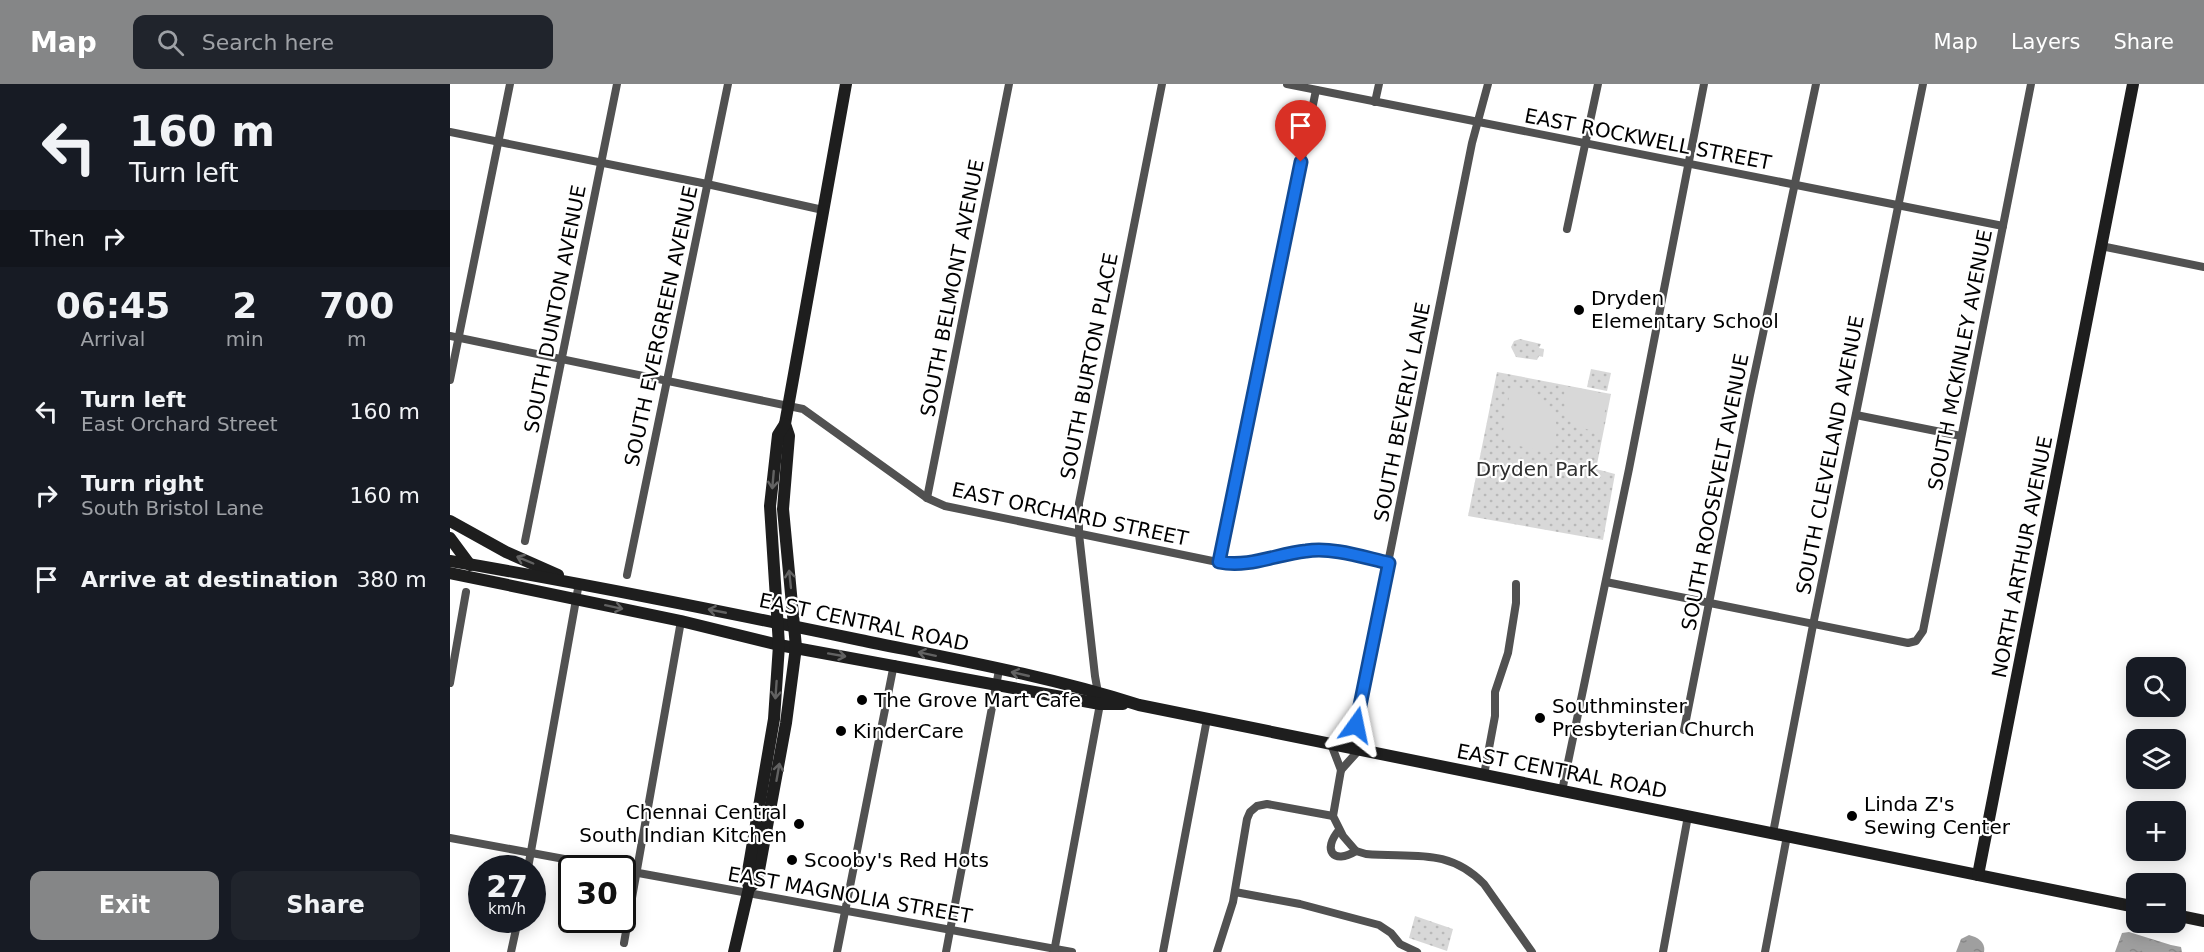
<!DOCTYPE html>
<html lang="en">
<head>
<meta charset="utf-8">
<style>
	body { margin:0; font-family:"DejaVu Sans",sans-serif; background:#20242c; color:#f1f3f6; height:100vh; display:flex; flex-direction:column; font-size:22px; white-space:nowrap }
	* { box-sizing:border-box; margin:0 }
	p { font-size:20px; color:#9ea1a6 }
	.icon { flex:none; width:33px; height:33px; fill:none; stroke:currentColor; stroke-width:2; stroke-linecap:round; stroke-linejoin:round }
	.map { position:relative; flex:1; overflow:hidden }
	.details { display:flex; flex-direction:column; background:#171b24; width:450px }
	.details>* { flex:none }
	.hud { background:#171b24; color:#f1f3f6; overflow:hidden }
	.buttons { position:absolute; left:1676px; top:573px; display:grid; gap:12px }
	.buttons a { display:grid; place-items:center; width:60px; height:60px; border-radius:12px; background:#171b24; box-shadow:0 3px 15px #0003; font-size:30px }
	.speed { position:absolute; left:18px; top:771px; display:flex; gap:12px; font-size:30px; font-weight:700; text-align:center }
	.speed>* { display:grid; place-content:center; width:78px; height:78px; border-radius:50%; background:#171b24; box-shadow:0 3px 15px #0003; line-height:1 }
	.speed small { font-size:15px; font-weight:400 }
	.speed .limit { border:3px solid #111; border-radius:9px; background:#fff; color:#111 }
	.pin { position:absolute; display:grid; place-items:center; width:51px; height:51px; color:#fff; margin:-62px -26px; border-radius:50% 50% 50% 0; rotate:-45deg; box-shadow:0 0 6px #0007 }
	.pin .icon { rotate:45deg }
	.me { position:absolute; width:66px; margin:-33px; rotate:12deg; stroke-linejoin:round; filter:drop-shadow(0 0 4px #0008) }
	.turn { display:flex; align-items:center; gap:21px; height:126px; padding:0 30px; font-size:27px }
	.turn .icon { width:78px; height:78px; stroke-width:2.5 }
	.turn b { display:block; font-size:42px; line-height:51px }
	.then { display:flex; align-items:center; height:57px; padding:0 30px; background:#0003; gap:12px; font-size:22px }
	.eta { display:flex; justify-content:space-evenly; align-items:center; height:102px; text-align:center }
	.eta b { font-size:36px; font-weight:700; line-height:42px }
	.button { display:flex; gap:12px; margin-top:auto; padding:12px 30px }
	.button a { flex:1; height:69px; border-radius:12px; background:#858687; color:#fff; font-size:24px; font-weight:700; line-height:69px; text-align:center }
	.button a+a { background:#20242c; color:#f1f3f6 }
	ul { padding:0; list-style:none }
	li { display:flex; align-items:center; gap:18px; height:84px; padding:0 30px }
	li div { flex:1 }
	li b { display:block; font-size:22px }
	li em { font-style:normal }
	header { display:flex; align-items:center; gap:36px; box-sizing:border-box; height:84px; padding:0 30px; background:#858687; color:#fff }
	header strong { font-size:28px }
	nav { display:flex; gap:33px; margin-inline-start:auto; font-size:21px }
	.search { width:420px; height:54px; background:#20242c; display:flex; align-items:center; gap:15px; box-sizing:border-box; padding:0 21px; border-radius:12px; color:#9ea1a6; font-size:22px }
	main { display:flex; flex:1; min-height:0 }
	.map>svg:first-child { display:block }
</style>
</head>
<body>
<header>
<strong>Map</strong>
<div class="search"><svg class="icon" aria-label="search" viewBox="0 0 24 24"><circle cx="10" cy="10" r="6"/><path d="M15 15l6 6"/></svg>Search here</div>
<nav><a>Map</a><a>Layers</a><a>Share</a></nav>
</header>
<main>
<section class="details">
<div class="hud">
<div class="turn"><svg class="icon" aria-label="left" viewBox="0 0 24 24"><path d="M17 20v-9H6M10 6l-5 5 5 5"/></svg><div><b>160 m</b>Turn left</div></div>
<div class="then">Then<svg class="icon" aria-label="right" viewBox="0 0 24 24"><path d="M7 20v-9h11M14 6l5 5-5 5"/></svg></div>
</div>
<div class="eta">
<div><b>06:45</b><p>Arrival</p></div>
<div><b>2</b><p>min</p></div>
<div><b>700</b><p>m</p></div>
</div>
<ul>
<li><svg class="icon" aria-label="left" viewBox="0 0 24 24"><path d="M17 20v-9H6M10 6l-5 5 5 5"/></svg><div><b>Turn left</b><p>East Orchard Street</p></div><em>160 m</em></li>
<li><svg class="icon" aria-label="right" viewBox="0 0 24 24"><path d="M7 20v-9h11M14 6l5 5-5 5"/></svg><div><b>Turn right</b><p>South Bristol Lane</p></div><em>160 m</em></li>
<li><svg class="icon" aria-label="arrive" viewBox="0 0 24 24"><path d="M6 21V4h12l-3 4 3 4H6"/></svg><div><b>Arrive at destination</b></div><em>380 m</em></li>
</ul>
<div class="button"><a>Exit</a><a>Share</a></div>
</section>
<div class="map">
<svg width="1754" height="868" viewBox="0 0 1754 868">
	<defs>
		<pattern id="park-dots" width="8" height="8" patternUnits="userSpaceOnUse" patternTransform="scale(1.5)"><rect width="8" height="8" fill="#d8d8d8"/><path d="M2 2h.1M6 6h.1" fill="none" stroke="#b8b8b8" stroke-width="1.8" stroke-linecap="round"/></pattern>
		<pattern id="water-ripples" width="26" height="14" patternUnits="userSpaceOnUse" patternTransform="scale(1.5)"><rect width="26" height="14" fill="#9f9f9f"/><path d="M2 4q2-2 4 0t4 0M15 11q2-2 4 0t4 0" fill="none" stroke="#878787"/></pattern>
	</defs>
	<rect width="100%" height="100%" fill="#fff"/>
	<!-- park -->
	<g fill="url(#park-dots)">
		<path d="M1070,255L1091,260L1089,264L1094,265L1093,273L1089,272L1087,276L1066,273L1061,263L1064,257Z"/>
		<path d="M1141,285L1161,289L1157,307L1137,303Z"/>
		<path d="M1047,288L1161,310L1146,385L1165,390L1153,456L1018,432Z"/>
		<path d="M965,832L1003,845L997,867L959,854Z"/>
	</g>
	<!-- pitch -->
	<g fill="#d8d8d8">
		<path d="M1061,301C1097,310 1117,332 1101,369L1056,359L1052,354Z"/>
		<path d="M1115,302L1156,310L1158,314L1150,349C1121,342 1111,333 1115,302Z"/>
	</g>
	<!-- water -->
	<g fill="url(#water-ripples)">
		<path d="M1679,848L1721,861L1731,863L1732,868H1665L1672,849Z"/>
		<path d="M1519,851C1527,853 1536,858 1534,868H1506L1511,855Z"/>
	</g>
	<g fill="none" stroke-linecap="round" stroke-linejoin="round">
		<!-- street -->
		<g stroke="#515151" stroke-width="8">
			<path d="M837,0L1553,142"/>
			<path d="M925,18L929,0"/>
			<path d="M0,48L257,100L373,126"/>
			<path d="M1117,145L1148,0"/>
			<path d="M1651,162L1754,183"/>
			<path d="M0,252L353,325L477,414L495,422L782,481L856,467L872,466L939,479"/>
			<path d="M0,296L60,0"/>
			<path d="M1406,331L1511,352"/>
			<path d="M477,414L559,0"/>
			<path d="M75,457L167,0"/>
			<path d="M769,478L866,6"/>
			<path d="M177,491L278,0"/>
			<path d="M1156,498L1458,559L1466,557L1473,547L1581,0"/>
			<path d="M0,599L16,508"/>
			<path d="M1234,646L1300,311L1366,0"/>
			<path d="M881,660L891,686"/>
			<path d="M901,664L1022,59L1038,0"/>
			<path d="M909,666L891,686L883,732L893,752L906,767L916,770C962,774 998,763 1034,800L1082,868"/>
			<path d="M1034,691L1045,632V608L1058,569L1066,519V500"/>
			<path d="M1112,707L1179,385L1254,0"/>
			<path d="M889,746C872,766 883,781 906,767"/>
			<path d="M1323,749L1363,541L1473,0"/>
			<path d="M0,754L163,784"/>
			<path d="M78,784L129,499"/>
			<path d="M172,786L622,868"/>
			<path d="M785,808L850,820L929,841L941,849L950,860L967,868"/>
			<path d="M174,859L231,537"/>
			<path d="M61,868L68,836"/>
			<path d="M387,868L444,580"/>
			<path d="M496,868L549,586"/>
			<path d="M604,868L650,620L645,592L629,450V419L712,0"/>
			<path d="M713,868L757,635"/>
			<path d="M767,868L783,818L797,735L800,728L807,722L817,720L883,732"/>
			<path d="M1213,868L1238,732"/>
			<path d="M1315,868L1337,752"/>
		</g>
		<!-- secondary -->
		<g stroke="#1e1e1e" stroke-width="12">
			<path d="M0,437L56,468L108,491"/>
			<path d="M0,454L20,481"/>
			<path d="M0,477C137,500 274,528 410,556C503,575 598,592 689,621L1686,823"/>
			<path d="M0,489L231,537L329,561L650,620H673"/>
			<path d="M1528,791L1683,0"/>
			<path d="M299,804L307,797L336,639L346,563L333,425L339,352L335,340L396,0"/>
			<path d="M1725,831L1754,837"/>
			<path d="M284,868L299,804L297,793L324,635L329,561L320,422L328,351L335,340"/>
		</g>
	</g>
	<!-- one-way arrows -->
	<defs><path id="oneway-shaft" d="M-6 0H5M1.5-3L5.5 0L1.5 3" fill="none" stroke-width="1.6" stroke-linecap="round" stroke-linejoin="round" transform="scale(1.5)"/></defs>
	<g stroke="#626262">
		<use href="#oneway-shaft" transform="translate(323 396) rotate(95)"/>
		<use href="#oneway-shaft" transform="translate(75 476) rotate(-157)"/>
		<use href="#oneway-shaft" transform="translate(340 495) rotate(-96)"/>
		<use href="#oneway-shaft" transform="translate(164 523) rotate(12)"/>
		<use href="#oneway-shaft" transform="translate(267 527) rotate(-169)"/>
		<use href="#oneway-shaft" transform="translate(477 570) rotate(-168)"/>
		<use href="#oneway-shaft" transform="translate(387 571) rotate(10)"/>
		<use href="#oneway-shaft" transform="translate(570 590) rotate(-167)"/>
		<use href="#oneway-shaft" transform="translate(326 606) rotate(94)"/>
		<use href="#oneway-shaft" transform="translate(328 688) rotate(-80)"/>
	</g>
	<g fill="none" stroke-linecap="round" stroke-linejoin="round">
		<defs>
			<path id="route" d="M851,78L769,478C799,484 827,470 856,467C883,463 912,473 939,479L906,641"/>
		</defs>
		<!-- route casing -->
		<use href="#route" stroke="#114b97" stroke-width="15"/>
		<!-- route -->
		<use href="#route" stroke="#1a73e8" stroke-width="10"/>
	</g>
	<!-- markers -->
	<g fill="#000" stroke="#fff" stroke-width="2">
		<circle cx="1129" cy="226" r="6"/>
		<circle cx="412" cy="616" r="6"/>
		<circle cx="1090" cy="634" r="6"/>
		<circle cx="391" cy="647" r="6"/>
		<circle cx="1402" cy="732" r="6"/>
		<circle cx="349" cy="740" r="6"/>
		<circle cx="342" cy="776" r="6"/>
	</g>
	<g text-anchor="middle" stroke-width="4.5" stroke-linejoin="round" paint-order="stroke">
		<!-- street labels -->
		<g font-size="20" fill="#000" stroke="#fff">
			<text transform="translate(1198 55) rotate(11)" y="7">EAST ROCKWELL STREET</text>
			<text transform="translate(502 204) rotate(-79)" y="7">SOUTH BELMONT AVENUE</text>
			<text transform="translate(105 225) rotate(-79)" y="7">SOUTH DUNTON AVENUE</text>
			<text transform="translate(211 242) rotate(-78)" y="7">SOUTH EVERGREEN AVENUE</text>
			<text transform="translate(1510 276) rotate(-79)" y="7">SOUTH MCKINLEY AVENUE</text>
			<text transform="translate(639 282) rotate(-79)" y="7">SOUTH BURTON PLACE</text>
			<text transform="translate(952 328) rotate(-79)" y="7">SOUTH BEVERLY LANE</text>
			<text transform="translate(1380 371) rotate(-79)" y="7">SOUTH CLEVELAND AVENUE</text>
			<text transform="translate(1265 408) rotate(-79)" y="7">SOUTH ROOSEVELT AVENUE</text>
			<text transform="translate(620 430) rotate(12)" y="7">EAST ORCHARD STREET</text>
			<text transform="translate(1572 473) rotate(-79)" y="7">NORTH ARTHUR AVENUE</text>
			<text transform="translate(414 538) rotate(12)" y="7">EAST CENTRAL ROAD</text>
			<text transform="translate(1112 687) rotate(11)" y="7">EAST CENTRAL ROAD</text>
			<text transform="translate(400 811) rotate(10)" y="7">EAST MAGNOLIA STREET</text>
		</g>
		<!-- poi labels -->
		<g font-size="20" fill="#000" stroke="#fff" text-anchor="start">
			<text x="1141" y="221">Dryden<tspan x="1141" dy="23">Elementary School</tspan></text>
			<text x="424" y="623">The Grove Mart Cafe</text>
			<text x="1102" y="629">Southminster<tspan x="1102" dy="23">Presbyterian Church</tspan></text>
			<text x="403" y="654">KinderCare</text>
			<text x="1414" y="727">Linda Z's<tspan x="1414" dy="23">Sewing Center</tspan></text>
			<text x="337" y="735" text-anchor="end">Chennai Central<tspan x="337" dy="23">South Indian Kitchen</tspan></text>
			<text x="354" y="783">Scooby's Red Hots</text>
		</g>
		<!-- park labels -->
		<g font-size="20" fill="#2f2f2f" stroke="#fff">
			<text x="1087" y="392">Dryden Park</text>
		</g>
	</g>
</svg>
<div class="buttons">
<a><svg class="icon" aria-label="search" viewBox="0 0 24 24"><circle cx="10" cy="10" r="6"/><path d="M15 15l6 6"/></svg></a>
<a><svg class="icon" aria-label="layers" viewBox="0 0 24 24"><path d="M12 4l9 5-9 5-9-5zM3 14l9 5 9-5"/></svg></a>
<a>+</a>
<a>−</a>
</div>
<div class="speed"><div>27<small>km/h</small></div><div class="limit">30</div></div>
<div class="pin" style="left:851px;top:78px;background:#d93025"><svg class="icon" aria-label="arrive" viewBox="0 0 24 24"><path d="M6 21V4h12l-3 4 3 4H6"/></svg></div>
<svg class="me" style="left:906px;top:641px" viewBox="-20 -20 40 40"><path d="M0-17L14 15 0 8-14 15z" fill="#1a73e8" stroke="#fff" stroke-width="4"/></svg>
</div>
</main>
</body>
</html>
